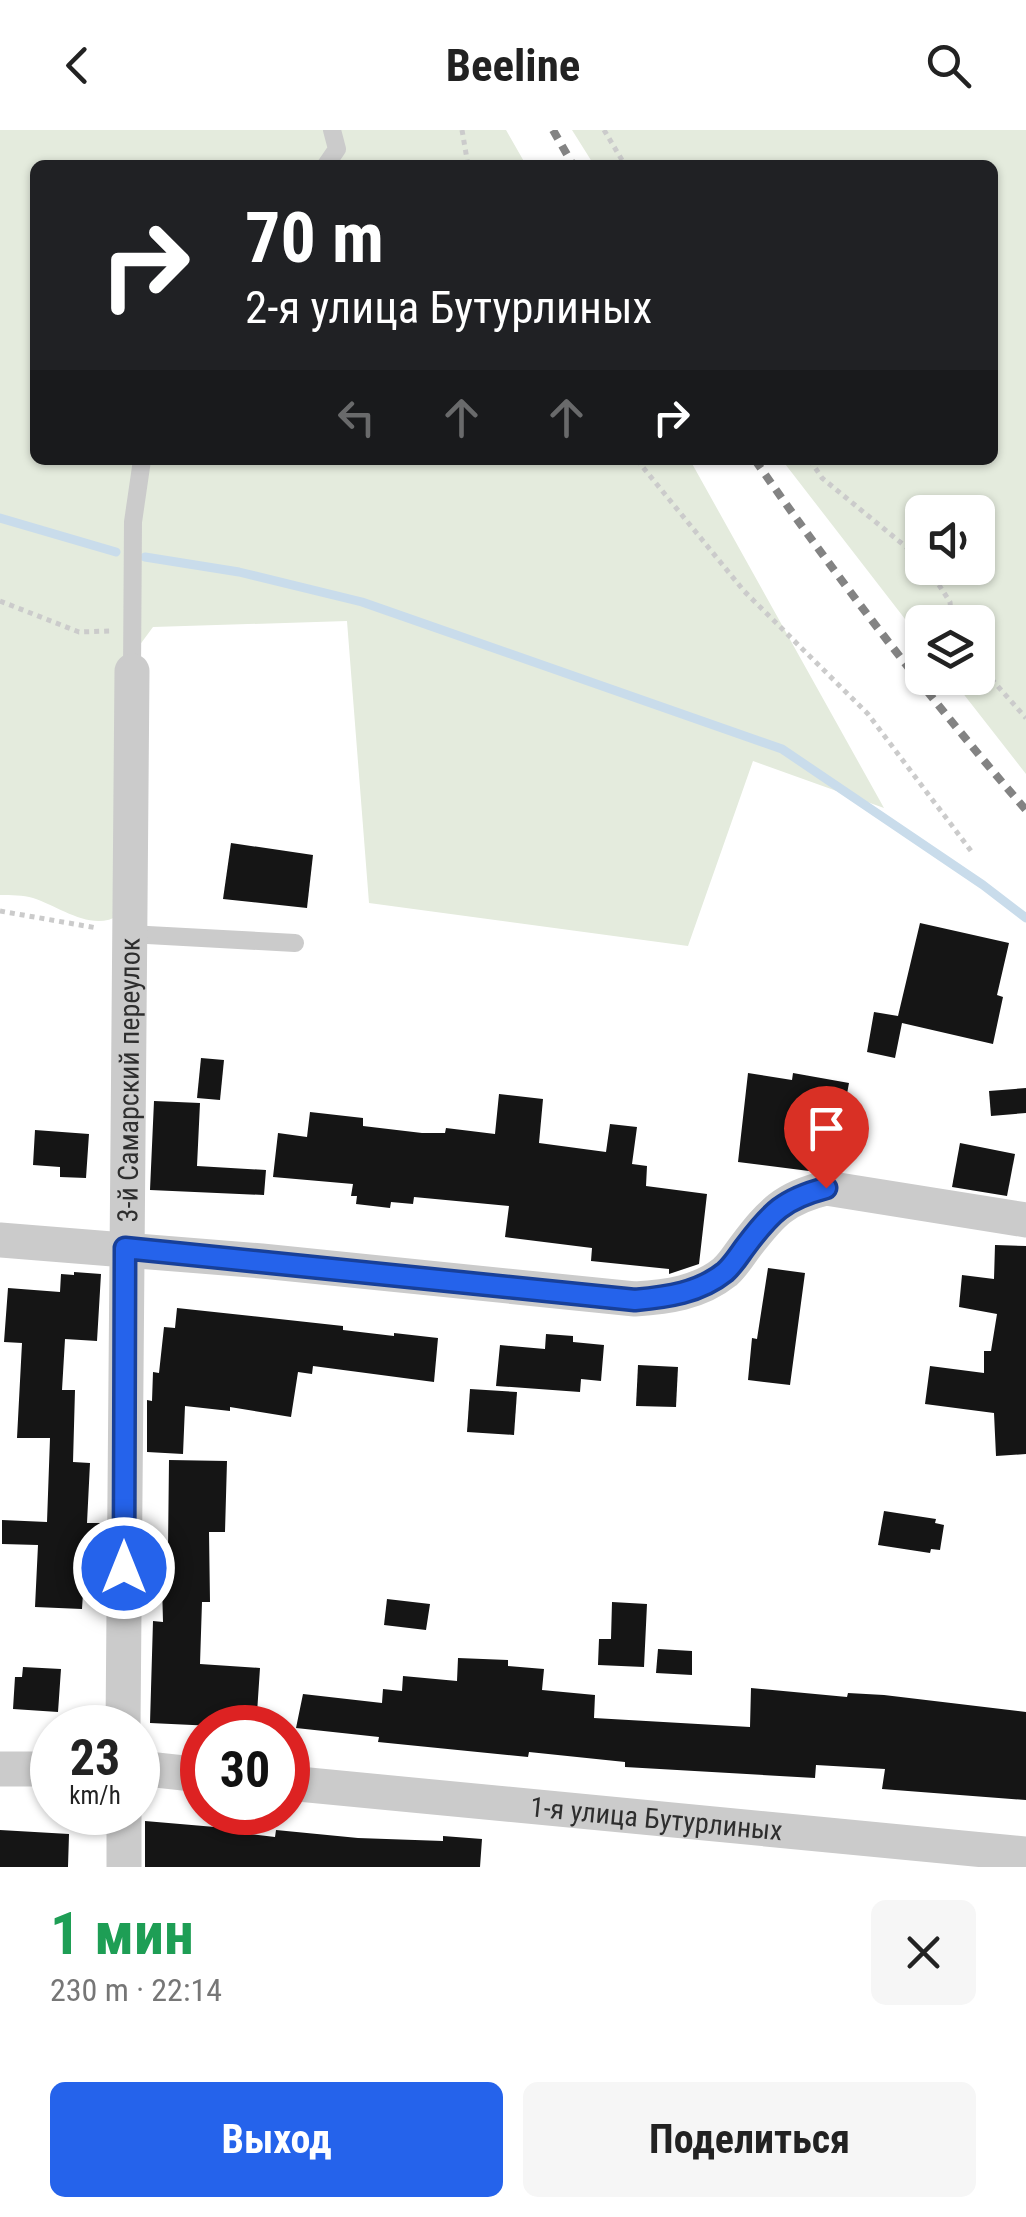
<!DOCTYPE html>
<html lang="ru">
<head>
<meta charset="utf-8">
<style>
	body { margin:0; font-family:"Roboto Condensed",sans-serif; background:#f6f6f6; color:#222; height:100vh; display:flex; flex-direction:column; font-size:38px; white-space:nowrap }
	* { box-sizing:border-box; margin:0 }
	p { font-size:32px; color:#767676 }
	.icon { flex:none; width:55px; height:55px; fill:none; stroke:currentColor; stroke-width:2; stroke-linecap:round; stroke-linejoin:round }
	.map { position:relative; height:1737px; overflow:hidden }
	.panel { display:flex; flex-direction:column; background:#fff; flex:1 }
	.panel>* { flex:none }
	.banner { position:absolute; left:30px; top:30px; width:968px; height:305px; border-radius:15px; box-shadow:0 2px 8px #0004; background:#202124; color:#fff; overflow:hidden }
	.tools { position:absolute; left:905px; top:365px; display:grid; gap:20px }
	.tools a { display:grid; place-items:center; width:90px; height:90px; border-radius:15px; background:#fff; box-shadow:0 2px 8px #0004; font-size:50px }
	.speed { position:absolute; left:30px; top:1575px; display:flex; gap:20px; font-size:50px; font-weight:700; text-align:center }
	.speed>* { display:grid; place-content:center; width:130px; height:130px; border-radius:50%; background:#fff; box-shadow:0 2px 8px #0004; line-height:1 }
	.speed small { font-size:25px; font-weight:400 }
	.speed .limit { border:15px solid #d22; background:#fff; color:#111 }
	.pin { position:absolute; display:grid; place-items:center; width:85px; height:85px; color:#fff; margin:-102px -42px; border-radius:50% 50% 50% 0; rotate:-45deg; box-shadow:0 0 10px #0007 }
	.pin .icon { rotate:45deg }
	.me { position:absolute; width:110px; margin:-55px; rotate:0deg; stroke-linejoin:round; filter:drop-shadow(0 0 8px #0008) }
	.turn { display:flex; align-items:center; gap:35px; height:210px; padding:0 50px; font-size:45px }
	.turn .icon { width:130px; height:130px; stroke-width:2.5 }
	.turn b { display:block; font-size:70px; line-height:85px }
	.lanes { display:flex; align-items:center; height:95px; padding:0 50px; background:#0003; justify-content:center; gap:50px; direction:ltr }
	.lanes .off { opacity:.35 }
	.round { display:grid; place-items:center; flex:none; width:105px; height:105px; border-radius:15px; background:#f6f6f6 }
	.head { display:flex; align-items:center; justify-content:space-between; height:170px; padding:0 50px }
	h1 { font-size:60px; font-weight:700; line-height:75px; color:#1e9e55 }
	.cta { display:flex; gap:20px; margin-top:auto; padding:20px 50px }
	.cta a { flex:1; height:115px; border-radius:15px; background:#2563eb; color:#fff; font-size:40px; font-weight:700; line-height:115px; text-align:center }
	.cta a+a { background:#f6f6f6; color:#222 }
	header { display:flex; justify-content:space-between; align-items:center; height:130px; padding:0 50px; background:#fff; font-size:45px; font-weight:700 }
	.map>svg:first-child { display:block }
</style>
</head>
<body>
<header><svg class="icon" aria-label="back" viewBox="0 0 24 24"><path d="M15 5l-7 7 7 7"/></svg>Beeline<svg class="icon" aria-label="search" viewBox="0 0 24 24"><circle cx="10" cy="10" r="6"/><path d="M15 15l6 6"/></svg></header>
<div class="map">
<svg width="1026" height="1737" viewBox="0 0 1026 1737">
	<rect width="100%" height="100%" fill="#fff"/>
	<!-- green -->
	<g fill="#e4ebdd" fill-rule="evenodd">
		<path d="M0,0H506L526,35H35V330H690L884,678L753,631L688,816L369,773L347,491L153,497L122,539L119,785C92,803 59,776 33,768C23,765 11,765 0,765Z"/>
		<path d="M572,0H1026V644L951,548H978V492H922V511L782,330H992V35H594ZM978,382V438H922V382Z"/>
	</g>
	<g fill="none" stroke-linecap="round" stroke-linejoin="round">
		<!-- stream -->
		<g stroke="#c9dceb" stroke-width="9">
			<path d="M0,388L116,422"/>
			<path d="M145,427L239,442L362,472L782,619L983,755L1026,788"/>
		</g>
	</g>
	<!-- building -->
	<g fill="#151515">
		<path d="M231,713L313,725L307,778L223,769Z"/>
		<path d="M920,793L1009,813L997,865L1003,867L993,914L902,893L895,928L867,922L874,882L898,886Z"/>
		<path d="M201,928L224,930L220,970L197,968Z"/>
		<path d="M748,943L792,950L793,943L849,953L839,1007H841L837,1038L809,1041L738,1032Z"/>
		<path d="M1026,958V983L991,986L989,961Z"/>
		<path d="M499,964L543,969L539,1013L606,1022L610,994L637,997L632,1034L647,1036L646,1056L707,1064L699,1134L669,1144V1139L591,1131L592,1118L505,1107L509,1076L414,1067L413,1074L391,1072L390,1078L356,1074L357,1066H351L353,1054L273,1047L278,1003L307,1007L310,982L363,988V996L422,1003H445L446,998L495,1004Z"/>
		<path d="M154,971L200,973L197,1036L266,1040L264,1065L150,1060Z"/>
		<path d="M35,1000L89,1004L86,1048L60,1047V1037L33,1035Z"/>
		<path d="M960,1013L1015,1024L1007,1066L952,1057Z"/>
		<path d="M995,1115L1026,1116V1324L996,1326L994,1283L925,1274L930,1236L984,1243V1221H991L997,1184L959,1177L962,1145L994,1149Z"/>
		<path d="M768,1138L805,1143L790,1255L748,1250L752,1208L757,1209Z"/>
		<path d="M74,1142L101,1144L97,1211L65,1209L62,1260H75L73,1332L90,1333L87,1393H101V1417L86,1416L82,1479L35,1477L38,1415L2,1414V1390L47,1392L50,1308H17L22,1213L4,1212L8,1158L60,1162L61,1144L74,1145Z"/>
		<path d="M177,1178L343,1196V1200L394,1206V1203L438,1208L434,1252L313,1236L312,1244L298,1242L291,1287L230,1277V1281L185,1276L183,1324L147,1322V1270L152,1271L153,1242L159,1243L164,1197L175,1198Z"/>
		<path d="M546,1204L573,1206V1212L604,1215L601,1251L581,1249L580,1262L496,1256L500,1215L545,1219Z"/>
		<path d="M638,1235L678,1237L676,1277L636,1276Z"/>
		<path d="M470,1259L517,1262L514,1305L467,1302Z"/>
		<path d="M169,1330L227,1331L225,1402H209L210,1472H202L200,1534L260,1538L256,1598L150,1593L153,1491L163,1492L161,1418H168Z"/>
		<path d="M884,1381L936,1389L935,1393L944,1395L940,1420L931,1419L930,1423L878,1415Z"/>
		<path d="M387,1469L430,1474L426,1500L384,1495Z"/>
		<path d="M612,1472L647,1474L644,1537L598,1535L599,1509H611Z"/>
		<path d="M658,1519L692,1521V1545L656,1543Z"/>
		<path d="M458,1528L508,1530V1536L544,1539L542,1560L595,1565L594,1588L750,1597L751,1558L847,1567L848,1563L884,1565L1026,1582V1670L882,1659L885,1639L816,1635L815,1648L625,1637V1632L529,1622L528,1627L378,1612L379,1607L296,1598L303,1564L382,1573L383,1559L402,1561L403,1546L457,1551Z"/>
		<path d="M23,1537L61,1539L58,1582L13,1579L15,1547H22Z"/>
		<path d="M145,1691L250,1700L249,1704L275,1707L276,1700L358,1708L443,1711V1706L482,1709L480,1737H145Z"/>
		<path d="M0,1700L69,1704L68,1737H0Z"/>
	</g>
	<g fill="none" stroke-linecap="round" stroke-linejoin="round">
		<!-- path -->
		<g stroke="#cbcbcb" stroke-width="5" stroke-dasharray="5 5" stroke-linecap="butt">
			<path d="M462,0L468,35"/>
			<path d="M604,0L625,35"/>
			<path d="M637,330L744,461L868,584L971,721"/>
			<path d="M810,330L822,348L922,430"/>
			<path d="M928,438L950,472L952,492"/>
			<path d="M0,471L79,502L111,501"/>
			<path d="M978,534L1026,588"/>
			<path d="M0,781L97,798"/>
		</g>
		<!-- lane -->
		<g stroke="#cbcbcb" stroke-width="18">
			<path d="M326,35L337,19L332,0"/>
			<path d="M132,541L133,392L142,330"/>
			<path d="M129,804L295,813"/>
		</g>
		<!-- street -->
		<g stroke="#cbcbcb" stroke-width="35">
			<path d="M0,1110L262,1131L635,1169C667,1167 699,1163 725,1142C733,1135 739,1125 745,1117C771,1083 784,1068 826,1058L1026,1090"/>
			<path id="s1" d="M123,1598L132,541"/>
			<path d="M138,1638L202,1645"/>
			<path d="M0,1639H52"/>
			<path id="s2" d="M288,1653L1026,1724"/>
			<path d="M124,1682V1737"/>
		</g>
		<!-- rail -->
		<g stroke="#838383" stroke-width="8" stroke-dasharray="10 8" stroke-linecap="butt">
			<path d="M553,0L573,35"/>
			<path d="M755,330C840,452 929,568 1026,680"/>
		</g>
	</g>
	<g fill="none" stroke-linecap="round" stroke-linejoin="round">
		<defs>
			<path id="route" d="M124,1438L125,1118L635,1170C667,1167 699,1163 725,1142C733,1135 739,1125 745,1117C771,1082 784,1069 826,1058"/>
		</defs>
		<!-- route casing -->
		<use href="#route" stroke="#184099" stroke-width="25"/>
		<!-- route -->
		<use href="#route" stroke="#2563eb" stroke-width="18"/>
	</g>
	<g text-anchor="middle" stroke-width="10" stroke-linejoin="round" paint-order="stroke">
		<!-- street labels -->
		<g font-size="28" fill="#2e2e2e" stroke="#fff">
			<text dy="10" stroke="none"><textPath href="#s1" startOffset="648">3-й Самарский переулок</textPath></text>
			<text dy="10" stroke="none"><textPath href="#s2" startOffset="370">1-я улица Бутурлиных</textPath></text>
		</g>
	</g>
</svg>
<div class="tools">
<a><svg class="icon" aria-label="sound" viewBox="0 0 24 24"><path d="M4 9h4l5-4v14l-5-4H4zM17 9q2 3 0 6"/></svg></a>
<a><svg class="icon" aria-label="layers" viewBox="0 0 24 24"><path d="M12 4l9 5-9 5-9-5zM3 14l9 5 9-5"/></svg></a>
</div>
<div class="speed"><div>23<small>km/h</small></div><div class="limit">30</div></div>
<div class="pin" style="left:826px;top:1058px;background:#d93025"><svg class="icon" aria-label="arrive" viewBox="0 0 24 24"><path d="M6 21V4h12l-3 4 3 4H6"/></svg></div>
<svg class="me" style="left:124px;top:1438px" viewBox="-20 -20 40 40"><circle r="17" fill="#2563eb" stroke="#fff" stroke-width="3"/><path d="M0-11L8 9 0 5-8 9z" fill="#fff"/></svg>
<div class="banner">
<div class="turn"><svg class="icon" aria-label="right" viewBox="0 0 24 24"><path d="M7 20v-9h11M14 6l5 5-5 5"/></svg><div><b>70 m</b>2-я улица Бутурлиных</div></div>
<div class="lanes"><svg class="icon off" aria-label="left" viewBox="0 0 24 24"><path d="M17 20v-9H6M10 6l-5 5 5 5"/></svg><svg class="icon off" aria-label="ahead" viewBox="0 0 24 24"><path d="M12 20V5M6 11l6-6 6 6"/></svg><svg class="icon off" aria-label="ahead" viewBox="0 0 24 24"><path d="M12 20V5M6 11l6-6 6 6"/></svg><svg class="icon" aria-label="right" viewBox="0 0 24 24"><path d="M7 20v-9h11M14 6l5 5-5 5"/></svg></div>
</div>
</div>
<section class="panel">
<div class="head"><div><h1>1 мин</h1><p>230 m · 22:14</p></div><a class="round"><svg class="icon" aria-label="close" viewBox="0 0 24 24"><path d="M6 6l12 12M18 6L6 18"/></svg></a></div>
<div class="cta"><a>Выход</a><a>Поделиться</a></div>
</section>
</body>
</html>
